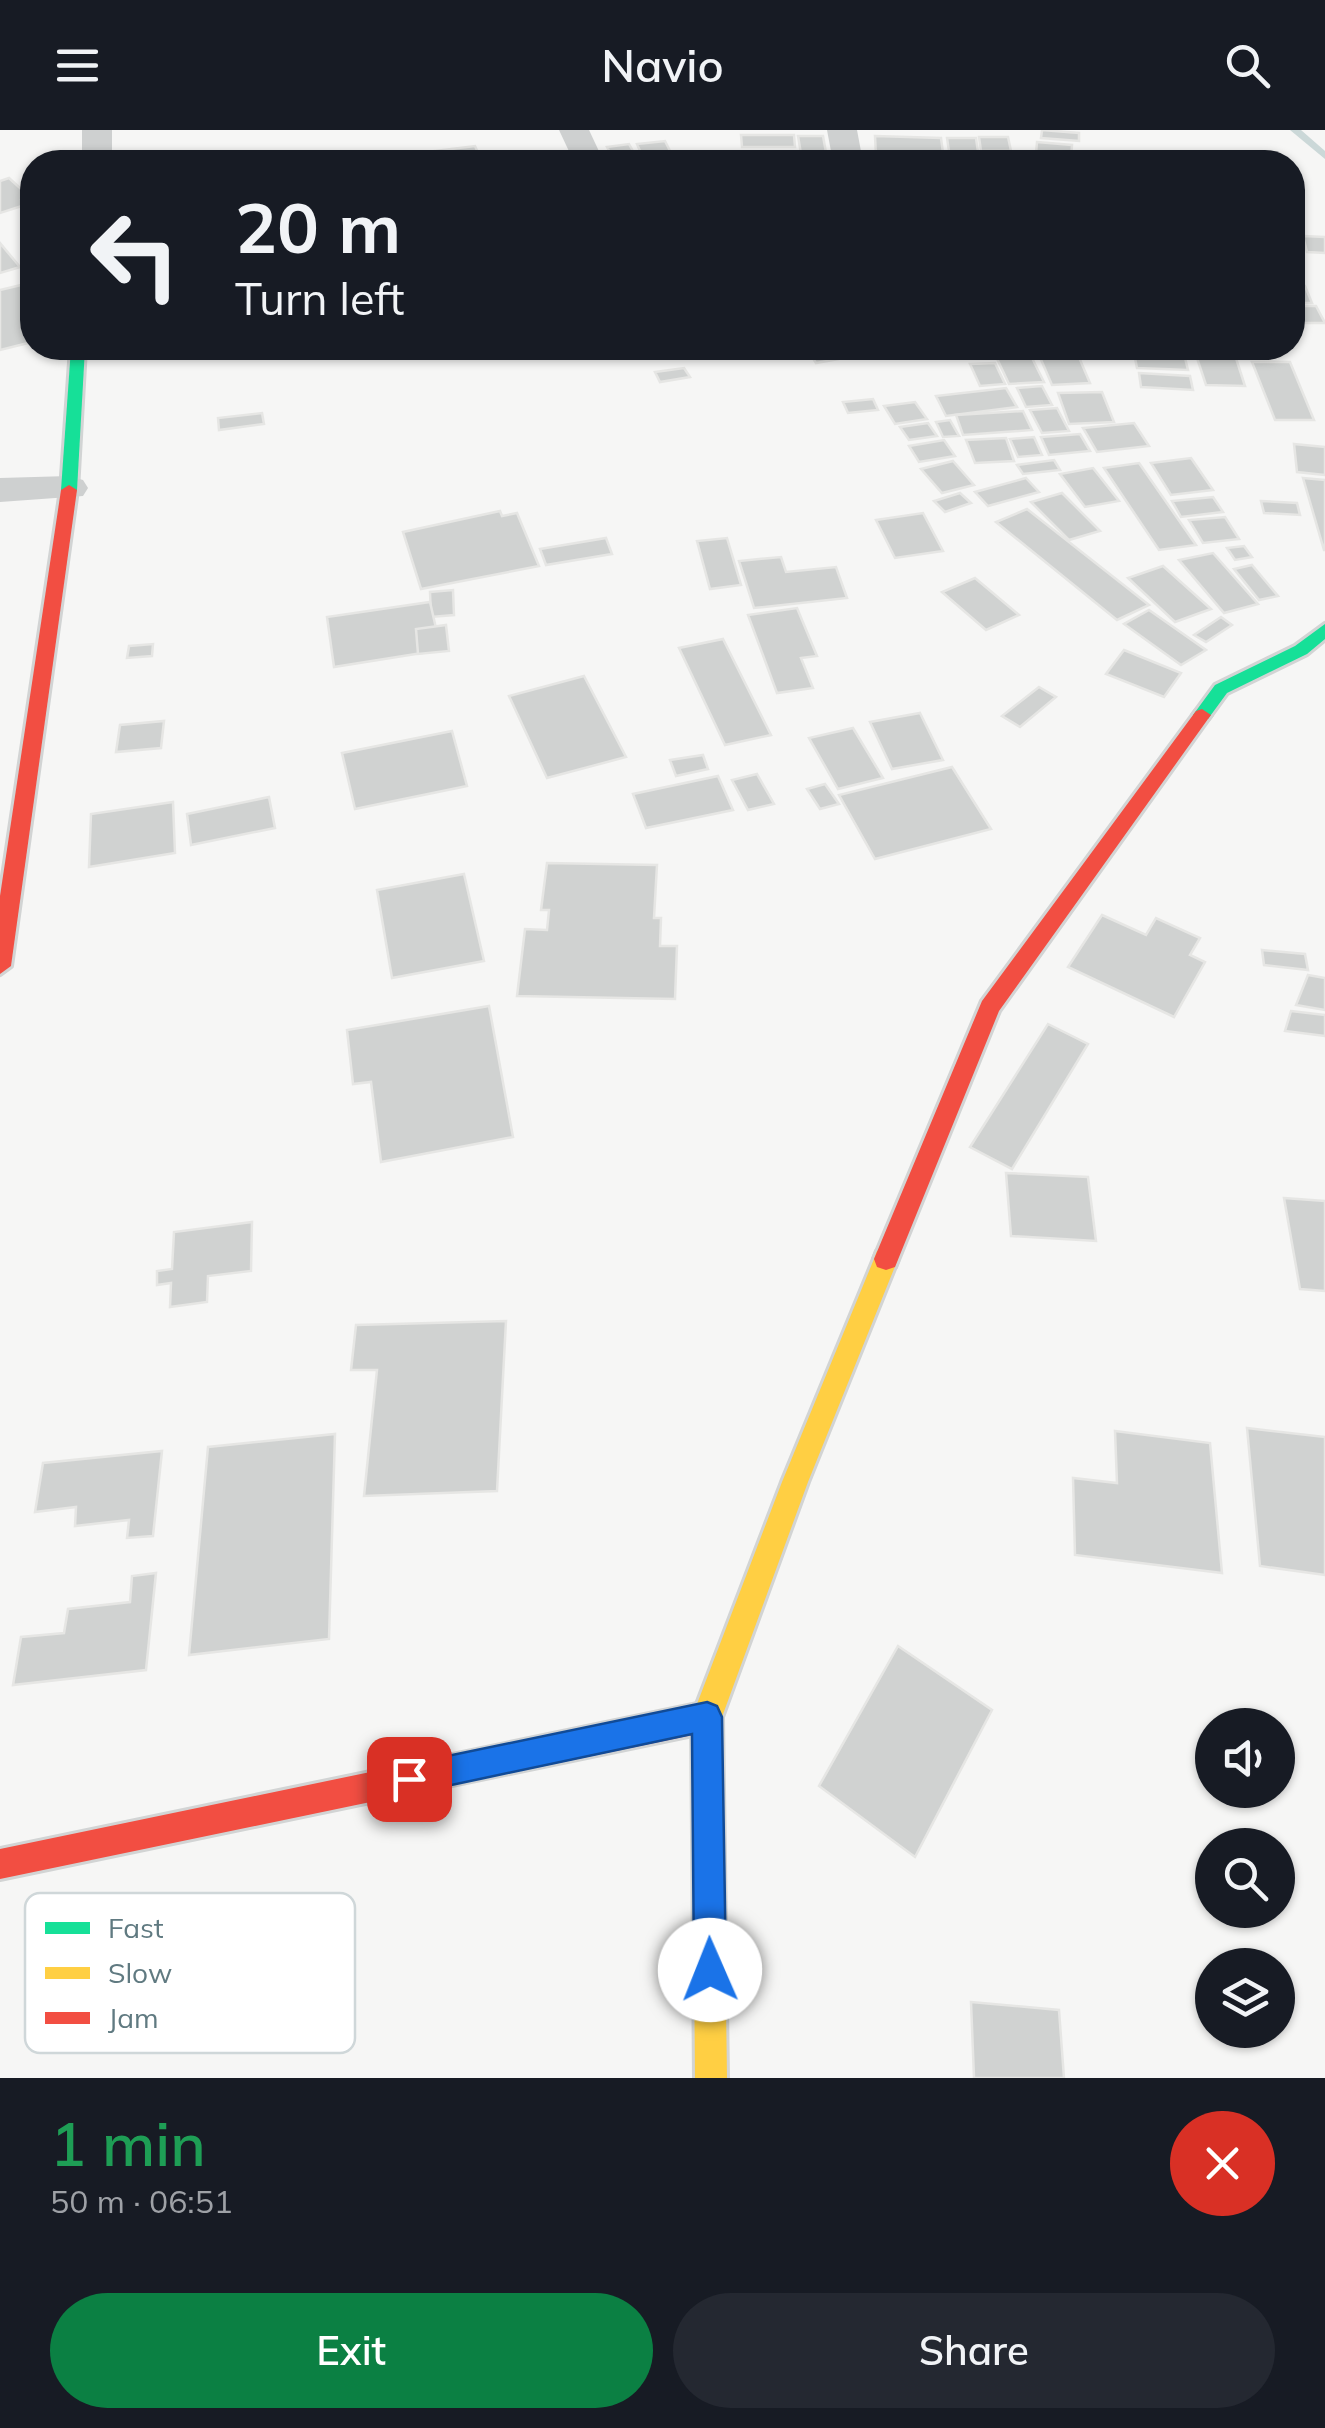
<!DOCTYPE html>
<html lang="en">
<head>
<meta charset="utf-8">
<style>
	body { margin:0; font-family:Mulish,sans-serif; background:#242831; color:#f1f3f6; height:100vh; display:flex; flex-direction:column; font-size:38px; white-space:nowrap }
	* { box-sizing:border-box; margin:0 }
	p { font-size:32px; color:#9ea1a6 }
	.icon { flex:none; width:55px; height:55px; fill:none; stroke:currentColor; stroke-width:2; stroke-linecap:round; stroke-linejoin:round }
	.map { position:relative; height:1948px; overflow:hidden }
	.details { display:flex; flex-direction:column; background:#171b24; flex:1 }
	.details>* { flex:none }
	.hud { position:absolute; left:20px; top:20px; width:1285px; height:210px; border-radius:40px; box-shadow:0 2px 8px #0004; background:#171b24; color:#f1f3f6; overflow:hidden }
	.tools { position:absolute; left:1195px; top:1578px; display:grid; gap:20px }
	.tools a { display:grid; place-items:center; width:100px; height:100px; border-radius:50%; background:#171b24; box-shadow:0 2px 8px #0004; font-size:50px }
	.pin { position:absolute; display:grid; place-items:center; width:85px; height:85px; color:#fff; margin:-42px; border-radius:20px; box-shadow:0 5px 15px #0006 }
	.me { position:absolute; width:110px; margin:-55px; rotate:359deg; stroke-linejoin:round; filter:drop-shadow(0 0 8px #0008) }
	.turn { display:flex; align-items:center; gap:35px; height:210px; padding:0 50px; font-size:45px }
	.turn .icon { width:130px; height:130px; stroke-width:2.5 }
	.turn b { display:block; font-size:70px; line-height:85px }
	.round { display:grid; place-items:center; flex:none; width:105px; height:105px; border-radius:52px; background:#242831 }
	.head { display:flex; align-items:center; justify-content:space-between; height:170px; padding:0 50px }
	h1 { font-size:60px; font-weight:600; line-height:75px; color:#1e9e55 }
	.button { display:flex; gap:20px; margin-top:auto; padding:20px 50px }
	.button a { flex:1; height:115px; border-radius:60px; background:#0b8043; color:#fff; font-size:40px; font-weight:600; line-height:115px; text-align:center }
	.button a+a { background:#242831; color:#f1f3f6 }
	header { display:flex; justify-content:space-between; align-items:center; height:130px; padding:0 50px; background:#171b24; font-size:45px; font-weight:600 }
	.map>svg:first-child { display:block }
</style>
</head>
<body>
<header><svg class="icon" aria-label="menu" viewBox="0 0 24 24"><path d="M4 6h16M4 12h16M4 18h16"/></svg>Navio<svg class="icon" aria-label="search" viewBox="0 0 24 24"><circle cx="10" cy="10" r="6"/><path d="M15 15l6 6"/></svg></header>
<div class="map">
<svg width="1325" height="1948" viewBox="0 0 1325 1948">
	<rect width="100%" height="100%" fill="#f6f6f5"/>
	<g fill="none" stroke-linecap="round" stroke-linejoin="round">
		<!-- stream -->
		<path fill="#cbd8d8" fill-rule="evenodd" d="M1290,0H1301L1325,21V29Z"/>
	</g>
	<!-- building -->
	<g fill="#d0d2d1" stroke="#e6e6e4" stroke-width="2.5">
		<path d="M1042,0L1079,3V11L1041,8Z"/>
		<path d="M741,5H794L795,17H742Z"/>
		<path d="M798,6H823L827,28L801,24Z"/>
		<path d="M875,6L941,8L943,23L876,26Z"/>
		<path d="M979,7H1008L1011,21H981Z"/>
		<path d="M947,8H976L978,22L949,21Z"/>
		<path d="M665,11L672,25L643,28L637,14Z"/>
		<path d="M1037,12L1072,15L1071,27L1036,24Z"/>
		<path d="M629,14L639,32H615L607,17Z"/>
		<path d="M475,16L482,32H396L394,26Z"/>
		<path d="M981,22H1014L1016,32H984Z"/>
		<path d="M9,48L20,58L29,55L32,66L22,70L28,74L0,83V51Z"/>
		<path d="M1303,106L1325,107V123L1307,122Z"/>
		<path d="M0,113L20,137L0,143Z"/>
		<path d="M21,155L32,174V195L29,196L32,212L0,220V160Z"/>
		<path d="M1292,156H1305L1312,173H1292Z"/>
		<path d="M1292,176H1316L1325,193H1292Z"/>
		<path d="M843,218L850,227L816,233L809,222Z"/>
		<path d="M992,218H1027L1044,252L1009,254Z"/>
		<path d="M1036,218H1075L1090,253L1052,255Z"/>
		<path d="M1134,223L1184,224L1188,240L1137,238Z"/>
		<path d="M1196,225H1235L1245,256L1206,255Z"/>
		<path d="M1252,232H1290L1314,290H1275Z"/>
		<path d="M995,233L1005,254L980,256L970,234Z"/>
		<path d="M684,238L690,247L660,252L655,242Z"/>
		<path d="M1139,243L1190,246L1193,260L1141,257Z"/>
		<path d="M1042,256L1052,275L1026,277L1017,258Z"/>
		<path d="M1006,258L1017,277L946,286L936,266Z"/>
		<path d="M1102,262L1114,292L1069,294L1058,263Z"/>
		<path d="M873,269L878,280L848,283L843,272Z"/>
		<path d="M915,272L927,289L895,294L884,276Z"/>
		<path d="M1057,278L1069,301L1042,303L1030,280Z"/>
		<path d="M1023,281L1032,300L963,305L956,285Z"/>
		<path d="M262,283L264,294L219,300L218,288Z"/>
		<path d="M950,290L959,306L943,307L936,292Z"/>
		<path d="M928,293L937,306L909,310L900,297Z"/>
		<path d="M1134,293L1149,316L1097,322L1083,298Z"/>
		<path d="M1080,304L1090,321L1049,325L1041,307Z"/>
		<path d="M1034,307L1042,325L1018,327L1010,309Z"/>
		<path d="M1006,308L1014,331L975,333L966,310Z"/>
		<path d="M944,310L955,326L919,332L909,316Z"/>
		<path d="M1294,314L1325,317V345L1297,342Z"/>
		<path d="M1191,328L1213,360L1171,365L1151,333Z"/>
		<path d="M1054,330L1060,340L1023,344L1017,335Z"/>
		<path d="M953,331L974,355L942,363L921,339Z"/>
		<path d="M1139,333L1196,415L1159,420L1104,338Z"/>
		<path d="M1093,338L1119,371L1085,377L1060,344Z"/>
		<path d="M1026,348L1039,362L988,376L975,362Z"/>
		<path d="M1303,348L1325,350V420H1324Z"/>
		<path d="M960,363L971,373L945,382L934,371Z"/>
		<path d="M1062,363L1100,401L1069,410L1031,372Z"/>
		<path d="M1213,367L1223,382L1181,387L1172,371Z"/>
		<path d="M1261,371L1297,373L1300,385L1264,383Z"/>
		<path d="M1027,379L1149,475L1117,490L996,392Z"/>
		<path d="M500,381L502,386L517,383L539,436L421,459L403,402Z"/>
		<path d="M923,383L943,421L895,428L876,390Z"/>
		<path d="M1225,387L1239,409L1203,413L1189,390Z"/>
		<path d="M606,408L612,424L546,435L540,419Z"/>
		<path d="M727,408L741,455L710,459L697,411Z"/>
		<path d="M1244,416L1252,427L1235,430L1227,418Z"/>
		<path d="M1213,423L1258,474L1224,483L1179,430Z"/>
		<path d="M781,427L786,442L836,437L847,468L754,478L739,431Z"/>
		<path d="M1252,435L1278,466L1259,470L1234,439Z"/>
		<path d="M1163,436L1211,479L1175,492L1128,448Z"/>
		<path d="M975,448L1019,485L986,500L942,462Z"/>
		<path d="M453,460L454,485L431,487L430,462Z"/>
		<path d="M430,472L441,520L334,537L327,487Z"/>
		<path d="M797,478L817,526L801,528L813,558L777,563L748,485Z"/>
		<path d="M1149,480L1206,520L1181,535L1124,494Z"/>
		<path d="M1221,487L1232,495L1206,512L1194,505Z"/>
		<path d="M446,495L449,521L418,524L416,499Z"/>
		<path d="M723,509L771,605L725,615L679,518Z"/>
		<path d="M153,514L152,526L127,528L129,516Z"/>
		<path d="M1124,520L1181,543L1164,567L1106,544Z"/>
		<path d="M584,546L626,627L547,648L509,566Z"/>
		<path d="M1039,557L1056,567L1020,597L1002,586Z"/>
		<path d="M920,583L943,630L892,639L870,592Z"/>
		<path d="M164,591L161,618L116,622L120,595Z"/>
		<path d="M853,598L883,648L838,659L809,608Z"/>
		<path d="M452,601L467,656L355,679L342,623Z"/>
		<path d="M703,625L708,639L676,646L670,630Z"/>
		<path d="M952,637L991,699L875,729L839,665Z"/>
		<path d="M757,644L774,674L748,680L732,650Z"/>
		<path d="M718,646L733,680L646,698L633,664Z"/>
		<path d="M825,654L839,674L820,679L807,659Z"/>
		<path d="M269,667L275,698L191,715L187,684Z"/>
		<path d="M173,672L175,723L89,737L91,684Z"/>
		<path d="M547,733L657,735L654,788H661L660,816H677L675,869L517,866L525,799L547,800L549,780H541Z"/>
		<path d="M464,744L484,831L392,848L377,760Z"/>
		<path d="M1102,785L1146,805L1156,788L1200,808L1190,825L1205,832L1174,887L1068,837Z"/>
		<path d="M1262,820L1305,824L1308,840L1264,835Z"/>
		<path d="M1308,845L1325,848V880L1296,875Z"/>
		<path d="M489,876L513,1007L381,1032L371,952L353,954L347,900Z"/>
		<path d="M1291,881L1325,885V906L1285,901Z"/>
		<path d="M1048,894L1088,914L1012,1039L970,1017Z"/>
		<path d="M1006,1043L1088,1047L1096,1111L1011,1106Z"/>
		<path d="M1284,1068L1325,1071V1161L1300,1159Z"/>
		<path d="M252,1092L251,1141L208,1146L207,1172L170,1177L171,1153L157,1155V1141L172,1139L174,1102Z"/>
		<path d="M506,1191L497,1361L364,1366L377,1240H351L356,1195Z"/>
		<path d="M1247,1298L1325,1307V1445L1260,1436Z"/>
		<path d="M1115,1301L1210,1313L1222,1443L1075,1425L1073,1348L1117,1353Z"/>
		<path d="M335,1304L329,1509L189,1525L208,1317Z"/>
		<path d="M162,1321L153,1406L127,1408L129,1390L75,1396L76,1377L35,1382L43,1333Z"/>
		<path d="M156,1443L146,1540L13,1555L21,1507L64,1503L68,1479L130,1472L132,1446Z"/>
		<path d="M898,1516L992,1580L915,1727L819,1656Z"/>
		<path d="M971,1872L1059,1880L1064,1948H974Z"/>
	</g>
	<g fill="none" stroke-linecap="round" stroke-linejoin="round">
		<defs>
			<g id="fast">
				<path d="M71,218H85L77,360L69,365L61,360Z"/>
				<path d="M1325,494V509L1307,524L1227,563L1208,589H1196L1193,585L1215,555L1295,516Z"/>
			</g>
			<path id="slow" d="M886,1118L895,1121L898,1129L808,1352L722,1587L727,1948H695L692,1587L782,1352L874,1129L877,1121Z"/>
			<g id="jam">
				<path d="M69,355L77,360L11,836L0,844V766L61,360Z"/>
				<path d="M1202,579L1211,585L1208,589L999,881L895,1137L886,1140L877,1137L874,1129L982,871L1196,581Z"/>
				<path d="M707,1572L717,1577L722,1587L717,1597L707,1602L0,1749V1719Z"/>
			</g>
		</defs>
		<!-- fast casing -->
		<use href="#fast" stroke="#d2d4d4" stroke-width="6"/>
		<!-- slow casing -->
		<use href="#slow" stroke="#d2d4d4" stroke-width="6"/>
		<!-- jam casing -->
		<use href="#jam" stroke="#d2d4d4" stroke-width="6"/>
		<!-- street -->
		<g fill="#ced0d0" fill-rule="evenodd">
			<rect x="82" y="0" width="30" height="32"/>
			<path d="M559,0H589L604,32H574Z"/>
			<path d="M827,0H857L863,32H833Z"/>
			<path d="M69,346L83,350L88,358L83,366L0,372V348Z"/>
		</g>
		<!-- fast -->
		<use href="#fast" fill="#16e098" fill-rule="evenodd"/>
		<!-- slow -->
		<use href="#slow" fill="#ffcf43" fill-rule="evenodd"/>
		<!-- jam -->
		<use href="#jam" fill="#f24e42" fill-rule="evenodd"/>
	</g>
	<!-- route -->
	<path fill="#1a73e8" stroke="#114b97" stroke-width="2.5" d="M707,1572L717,1576L722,1587L726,1840L721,1851L710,1856L698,1851L694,1840L692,1604L409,1664L399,1659L394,1649L399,1638L409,1634Z"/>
	<!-- legend -->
	<rect x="25" y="1763" width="330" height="160" rx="15" fill="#fff" stroke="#cfd7d9" stroke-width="2.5"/>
	<rect x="45" y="1792" width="45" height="12" fill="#16e098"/>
	<rect x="45" y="1837" width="45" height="12" fill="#ffcf43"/>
	<rect x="45" y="1882" width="45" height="12" fill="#f24e42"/>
	<g font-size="28" fill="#607a81">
		<text x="108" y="1808">Fast</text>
		<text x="108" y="1853">Slow</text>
		<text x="108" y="1898">Jam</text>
	</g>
</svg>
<div class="tools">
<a><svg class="icon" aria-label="sound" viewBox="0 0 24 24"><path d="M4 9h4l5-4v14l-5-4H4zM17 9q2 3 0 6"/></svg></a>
<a><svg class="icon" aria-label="search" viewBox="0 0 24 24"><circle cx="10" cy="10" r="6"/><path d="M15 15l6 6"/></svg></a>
<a><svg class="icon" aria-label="layers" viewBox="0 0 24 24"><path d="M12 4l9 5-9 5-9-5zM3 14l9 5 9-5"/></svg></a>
</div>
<div class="pin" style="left:409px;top:1649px;background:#d93025"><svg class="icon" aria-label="arrive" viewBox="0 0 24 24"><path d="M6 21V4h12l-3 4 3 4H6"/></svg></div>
<svg class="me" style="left:710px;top:1840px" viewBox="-20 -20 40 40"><circle r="19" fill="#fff"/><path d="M0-13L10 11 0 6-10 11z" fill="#1a73e8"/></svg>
<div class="hud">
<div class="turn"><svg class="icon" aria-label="left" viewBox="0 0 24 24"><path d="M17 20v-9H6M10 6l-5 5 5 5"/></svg><div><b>20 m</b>Turn left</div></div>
</div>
</div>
<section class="details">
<div class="head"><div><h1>1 min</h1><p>50 m · 06:51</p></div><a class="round" style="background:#d93025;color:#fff"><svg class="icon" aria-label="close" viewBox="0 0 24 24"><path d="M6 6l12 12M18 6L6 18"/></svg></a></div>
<div class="button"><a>Exit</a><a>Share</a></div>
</section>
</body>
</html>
